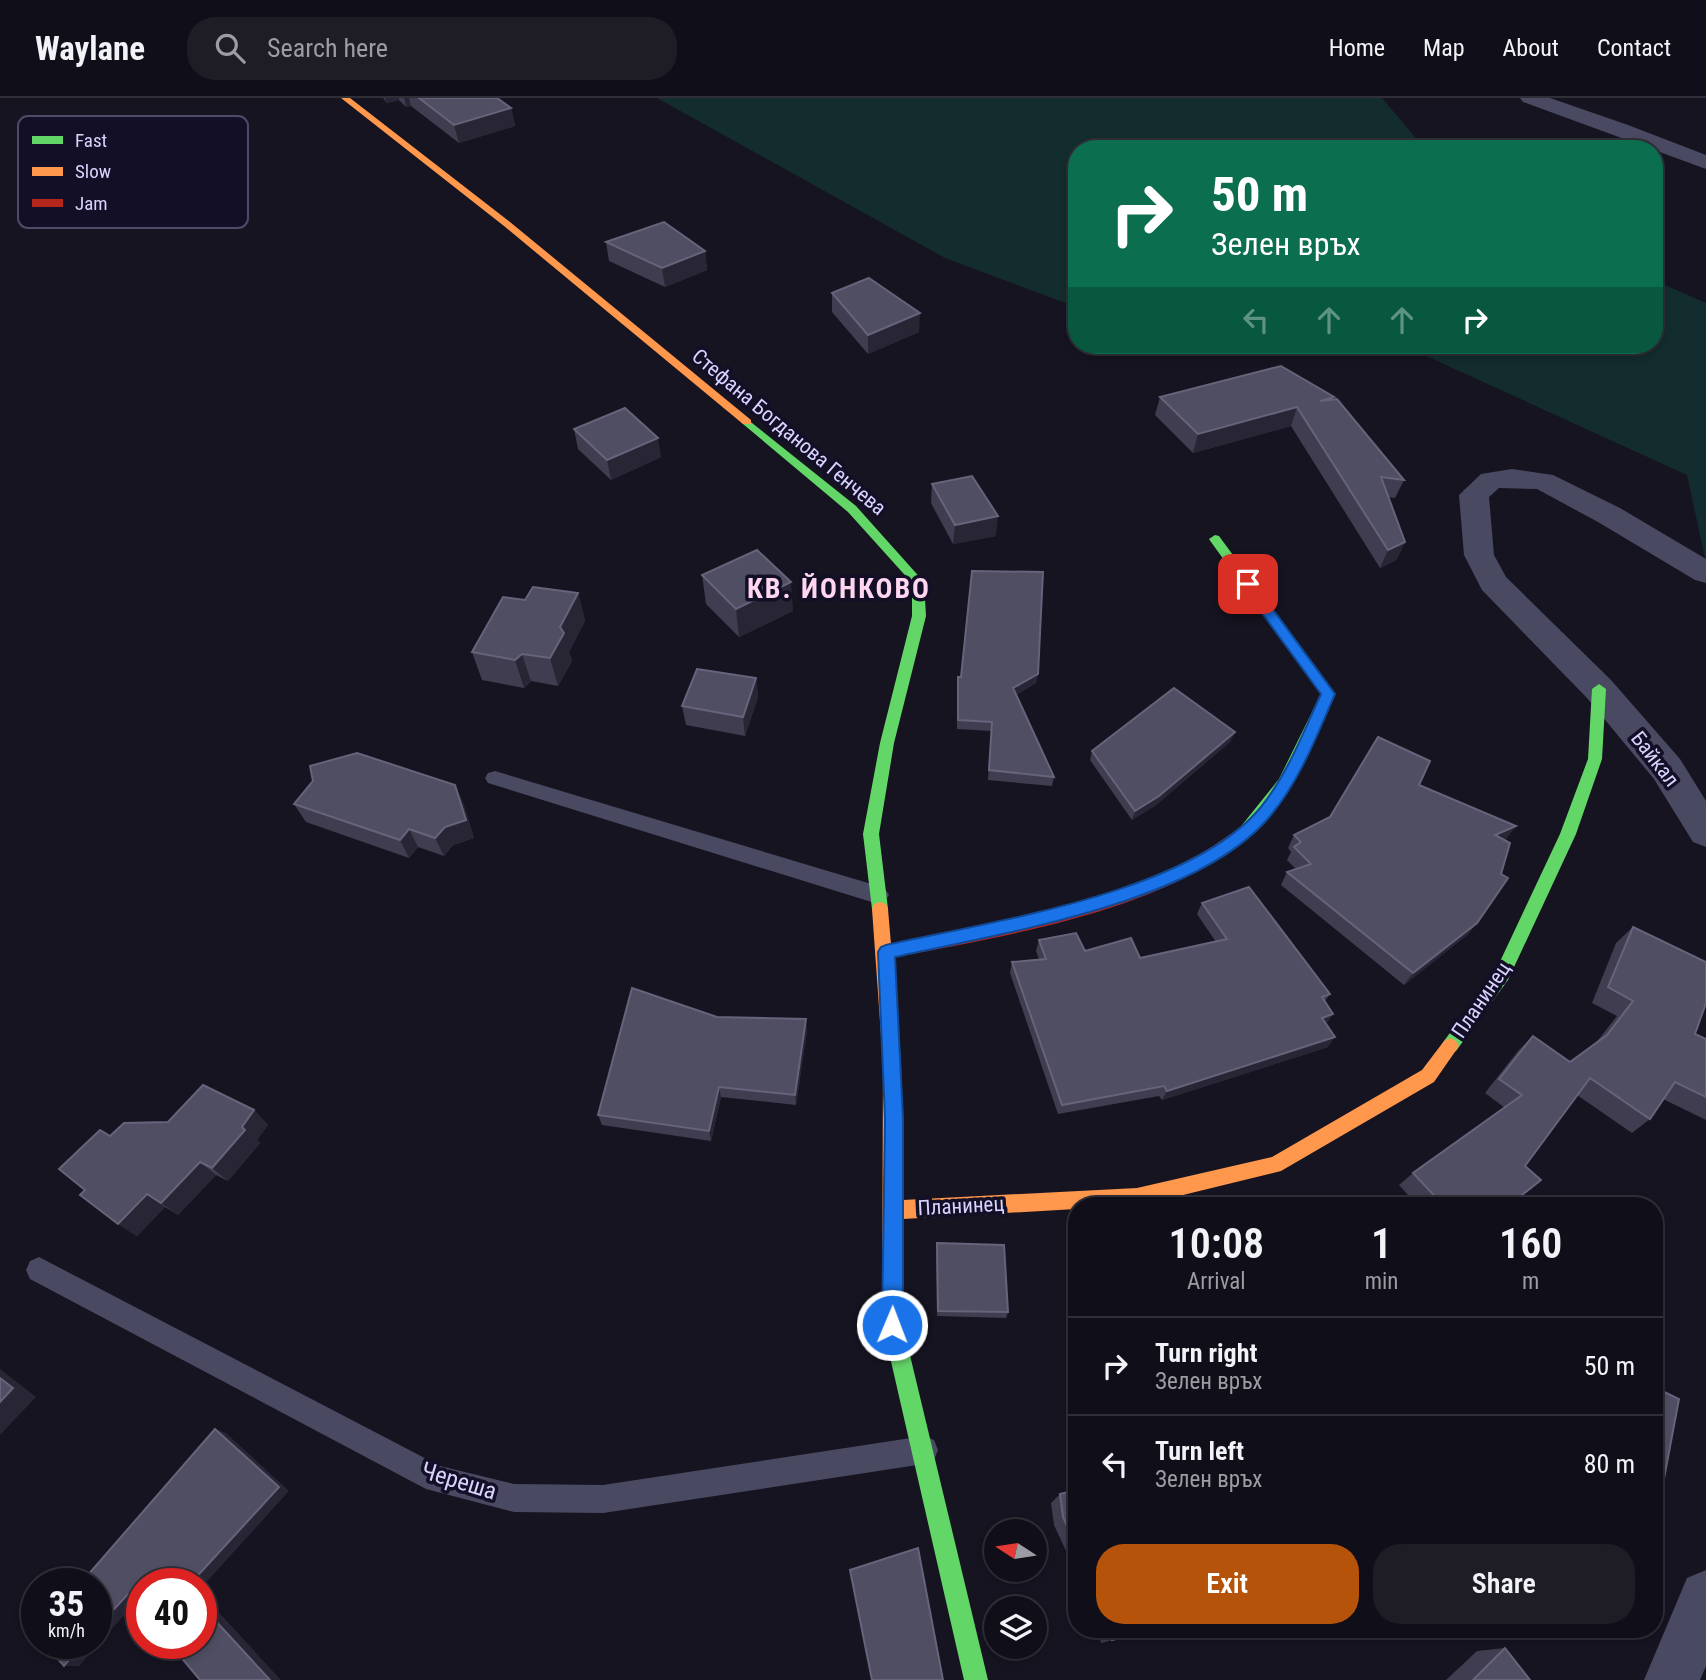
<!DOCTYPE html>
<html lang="en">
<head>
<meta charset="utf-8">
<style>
	body { margin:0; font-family:"Roboto Condensed",sans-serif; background:#1e1d26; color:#f1f3f6; height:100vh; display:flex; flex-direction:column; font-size:26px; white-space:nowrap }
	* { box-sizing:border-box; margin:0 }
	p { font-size:23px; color:#9c9ca2 }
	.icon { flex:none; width:38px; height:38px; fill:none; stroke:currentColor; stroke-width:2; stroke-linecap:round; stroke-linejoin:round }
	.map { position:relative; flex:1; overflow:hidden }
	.panel { position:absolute; left:1068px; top:1099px; width:595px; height:441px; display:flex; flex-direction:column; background:#100f19; border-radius:28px; box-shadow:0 4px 10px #0003,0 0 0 2px #302f38 }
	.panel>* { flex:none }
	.guide { position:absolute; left:1068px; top:42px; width:595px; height:214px; border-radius:28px; box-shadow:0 4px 10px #0003,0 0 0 2px #302f38; background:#0b6e4f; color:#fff; overflow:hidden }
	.needle { width:46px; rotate:282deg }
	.tools { position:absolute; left:984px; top:1421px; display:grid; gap:14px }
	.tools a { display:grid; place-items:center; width:63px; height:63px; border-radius:50%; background:#100f19; box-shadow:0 4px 10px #0003,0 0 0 2px #302f38; font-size:35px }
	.speed { position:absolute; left:21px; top:1470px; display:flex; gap:14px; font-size:35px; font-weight:700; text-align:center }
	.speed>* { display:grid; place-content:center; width:91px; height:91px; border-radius:50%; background:#100f19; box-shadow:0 4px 10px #0003,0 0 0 2px #302f38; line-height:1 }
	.speed small { font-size:18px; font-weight:400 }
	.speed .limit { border:10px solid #d22; background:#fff; color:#111 }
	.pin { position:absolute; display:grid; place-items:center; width:60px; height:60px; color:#fff; margin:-30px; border-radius:14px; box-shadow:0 4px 10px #0006 }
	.me { position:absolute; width:77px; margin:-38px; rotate:1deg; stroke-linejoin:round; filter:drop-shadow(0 0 5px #0008) }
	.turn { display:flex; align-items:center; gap:24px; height:147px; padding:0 28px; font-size:32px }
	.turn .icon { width:91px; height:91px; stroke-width:2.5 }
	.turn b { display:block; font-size:49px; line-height:60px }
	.lanes { display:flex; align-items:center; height:66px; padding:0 28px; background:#0003; justify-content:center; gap:35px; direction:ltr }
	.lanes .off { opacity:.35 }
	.eta { display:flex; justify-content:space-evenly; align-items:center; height:119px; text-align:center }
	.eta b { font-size:42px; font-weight:600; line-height:49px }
	.primary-button { display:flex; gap:14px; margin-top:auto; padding:14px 28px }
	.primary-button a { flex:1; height:80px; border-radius:28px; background:#b45309; color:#fff; font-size:28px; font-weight:600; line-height:80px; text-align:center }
	.primary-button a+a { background:#1e1d26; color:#f1f3f6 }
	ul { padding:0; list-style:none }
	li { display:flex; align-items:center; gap:21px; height:98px; padding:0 28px; border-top:2px solid #302f38 }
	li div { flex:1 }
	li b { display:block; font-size:26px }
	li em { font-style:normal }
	header { display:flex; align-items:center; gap:42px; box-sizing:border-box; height:98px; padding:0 35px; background:#100f19; border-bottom:2px solid #302f38 }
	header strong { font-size:33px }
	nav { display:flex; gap:38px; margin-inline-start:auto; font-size:24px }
	.search { width:490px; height:63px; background:#1e1d26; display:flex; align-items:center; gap:18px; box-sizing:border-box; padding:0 24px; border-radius:28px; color:#9c9ca2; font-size:26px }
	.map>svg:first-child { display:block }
</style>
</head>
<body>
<header>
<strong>Waylane</strong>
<div class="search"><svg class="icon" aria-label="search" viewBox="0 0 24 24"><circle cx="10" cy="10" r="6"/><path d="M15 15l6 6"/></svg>Search here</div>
<nav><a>Home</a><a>Map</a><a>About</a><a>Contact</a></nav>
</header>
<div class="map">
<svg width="1706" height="1582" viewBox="0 0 1706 1582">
	<rect width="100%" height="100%" fill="#161421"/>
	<!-- green -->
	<g fill="#132c2d">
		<path d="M657,0H1382L1425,51H1076V209L945,160Z"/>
		<path d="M1654,182L1706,205V465L1687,377L1402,247H1654Z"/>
	</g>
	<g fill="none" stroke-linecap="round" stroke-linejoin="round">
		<!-- lane -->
		<g fill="#4a4962" fill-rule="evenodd">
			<path d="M495,673L878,788L885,791L889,797L885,803L878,806L488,685L485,680L488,675Z"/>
			<path d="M39,1159L440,1368L514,1386L603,1387L924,1338L934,1342L938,1352L934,1362L924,1366L603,1415L514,1414L426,1391L30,1181L26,1172L30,1163Z"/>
		</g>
		<!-- street -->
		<g fill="#4a4962" fill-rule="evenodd">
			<path d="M1520,0H1550L1628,27L1706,57V71L1523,4Z"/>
			<path d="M1512,371L1553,377L1620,410L1706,461V485L1695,482L1598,424L1537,391L1499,390L1489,399L1494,457L1506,479L1611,582L1680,661L1706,703V749L1693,744L1654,681L1587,600L1482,492L1464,457L1459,397L1481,376Z"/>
			<path d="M1706,1472V1568L1700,1582H1644L1687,1480Z"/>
		</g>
		<!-- fast -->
		<g fill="#63d668" fill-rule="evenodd">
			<path d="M747,321L856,408L924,484L926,518L894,645L879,736L888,811L886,816H874L872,811L863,736L880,645L912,518V485L848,414L743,326L741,324Z"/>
			<path d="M1215,437L1219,438L1335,596C1321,628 1280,726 1247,737L1239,731L1242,727L1279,681L1321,596L1211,444L1209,441Z"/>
			<path d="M1599,586L1606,591L1602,661L1576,736L1508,882L1456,953L1450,956L1444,953L1441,948L1444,943L1496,872L1560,736L1588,661L1592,591Z"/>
			<path d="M892,1214L899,1217L902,1224L988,1582H964L882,1224L885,1217Z"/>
		</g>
		<!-- slow -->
		<g fill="#ff974d" fill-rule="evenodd">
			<path d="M341,0H350L510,124L751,322V326H743L504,128Z"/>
			<path d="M880,804L886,806L888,811L901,965L903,1102L1137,1090L1272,1059L1422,972L1444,943L1450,940L1456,943L1459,948L1434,984L1281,1073L1138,1108H1076V1111L903,1121L902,1224L899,1231L892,1234L885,1231L882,1224L883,965L872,811L874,806Z"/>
		</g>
		<!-- jam -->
		<path fill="#b3261e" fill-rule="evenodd" d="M1247,725L1255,731L1252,735C1241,744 1230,753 1218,761C1126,820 992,840 886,861L880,859L878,854L880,849L886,847L1026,819L1122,792L1166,774L1207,752Z"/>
	</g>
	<!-- wall -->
	<g fill="#403d50">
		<path d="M383,0H497L511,10L515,28L459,45L411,8L406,9L399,2L387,5Z"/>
		<path d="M606,144L705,153L707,172L665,189L609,163Z"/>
		<path d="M832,195L919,234L868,256L832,214Z"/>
		<path d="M1160,299L1334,301L1404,382L1395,400L1388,399L1405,444L1396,462L1380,470L1291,328L1193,355L1155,317Z"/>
		<path d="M574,331L661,359L611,382L578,351Z"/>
		<path d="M932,386L996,438L953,446L931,405Z"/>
		<path d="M702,477L793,513L739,539L706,506Z"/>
		<path d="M578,495L585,523L569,554L572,563L558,588L531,583L524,590L482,582L472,554L525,502Z"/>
		<path d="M1038,576L1036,585L1016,597L1054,679L1052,688L988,682L991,633L957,631V589L958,579Z"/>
		<path d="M756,580L758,599L745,638L686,627L682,608Z"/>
		<path d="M1231,643L1156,707L1132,722L1090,662L1092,653Z"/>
		<path d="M455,687L463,705L474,740L453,747L444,758L418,749L409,760L306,724L294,706Z"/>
		<path d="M1419,687L1516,728L1505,742L1477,825L1467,837L1404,887L1281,787L1287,774L1296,771L1287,762L1291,754L1288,750L1294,737Z"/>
		<path d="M1202,805L1330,896L1325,903L1333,916L1326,926L1328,949L1162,1002L1159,998L1058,1016L1010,875L1012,864L1039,861L1036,853L1039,842L1085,853L1140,860L1216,844L1197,816Z"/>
		<path d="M1633,829L1695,936L1706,941V1022L1663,1001L1650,1021L1632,1035L1577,997L1525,1068L1508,1108H1418L1399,1087L1413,1075L1505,1010L1485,995L1518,953L1533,938L1570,964L1595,946L1617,918L1592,905L1616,845Z"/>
		<path d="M717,919L807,932L796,1007L721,999L711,1043L602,1027L598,1017Z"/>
		<path d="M254,1012L268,1027L257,1042L260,1045L228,1083L216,1077L178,1117L165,1109L137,1138L118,1126L110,1038L168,1024Z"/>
		<path d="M937,1145L1008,1214L1006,1220L937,1218L936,1151Z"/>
		<path d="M1076,1382V1456V1453L1067,1455L1054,1427L1051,1405L1060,1396L1069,1394L1068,1390Z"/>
		<path d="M1097,1531H1155L1101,1545Z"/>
		<path d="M1505,1550L1530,1582H1446L1477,1553Z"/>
	</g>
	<!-- shaded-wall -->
	<g fill="#282635">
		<path d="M385,0H399V2L387,5Z"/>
		<path d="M404,0H409L411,8L406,9Z"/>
		<path d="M511,10L515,28L459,45L454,27Z"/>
		<path d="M705,153L707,172L665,189L662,170Z"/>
		<path d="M920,215L919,234L868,256V237Z"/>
		<path d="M1297,309L1291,328L1193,355L1198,336Z"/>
		<path d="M658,340L661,359L611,382L607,362Z"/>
		<path d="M998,418L996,438L953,446L955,427Z"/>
		<path d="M1405,444L1396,462L1380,470L1388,452Z"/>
		<path d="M791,484L793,513L739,539L736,511Z"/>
		<path d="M578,495L585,523L569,554L572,563L558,588L550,560L560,529Z"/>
		<path d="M522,556L531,583L524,590L515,562Z"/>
		<path d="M1038,576L1036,585L1011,600L1013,590Z"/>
		<path d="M756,580L758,599L745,638L743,619Z"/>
		<path d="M1235,634L1231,643L1156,707L1132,722L1135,713Z"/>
		<path d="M455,687L463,705L474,740L453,747L444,758L435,740Z"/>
		<path d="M1516,728L1506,741L1485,750L1495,737Z"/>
		<path d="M409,731L418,749L409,760L400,742Z"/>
		<path d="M1477,825L1467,837L1404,887L1413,875Z"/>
		<path d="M1333,916L1326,926L1322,920Z"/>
		<path d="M806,921L807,932L796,1007L795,997Z"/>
		<path d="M1335,939L1328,949L1162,1002L1167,993Z"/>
		<path d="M719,989L721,999L711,1043L709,1033Z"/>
		<path d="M254,1012L268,1027L257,1042L260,1045L228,1083L212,1070Z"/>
		<path d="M200,1064L216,1077L178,1117L161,1105Z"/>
		<path d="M147,1096L165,1109L137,1138L118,1126Z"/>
		<path d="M0,1271L36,1299L0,1337Z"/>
		<path d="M215,1331L226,1335L289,1393L201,1490V1486H190Z"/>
		<path d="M201,1495L281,1582H270L201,1507Z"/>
		<path d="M128,1496L141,1498L79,1568H64L83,1545H96V1531Z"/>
	</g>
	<!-- building -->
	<g fill="#504e63" stroke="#66637b" stroke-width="2">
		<path d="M419,0H497L511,10L454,27Z"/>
		<path d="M664,124L705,153L662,170L606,144Z"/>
		<path d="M869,180L920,215L868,237L832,195Z"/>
		<path d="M1281,268L1334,299L1320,303L1337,301L1404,382L1381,379L1405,444L1388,452L1297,309L1198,336L1160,299Z"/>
		<path d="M625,310L658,340L607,362L574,331Z"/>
		<path d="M972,378L998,418L955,427L932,386Z"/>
		<path d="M757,452L791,484L736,511L702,477Z"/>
		<path d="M972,473L1043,474L1038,576L1013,590L1054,679L989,672L992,624L958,622V579H961Z"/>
		<path d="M533,489L578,495L560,529L564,535L550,560L522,556L515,562L472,554L503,499L525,502Z"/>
		<path d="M697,571L756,580L743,619L682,608Z"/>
		<path d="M1174,590L1235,634L1159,698L1135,713L1092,653Z"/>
		<path d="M1378,639L1430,663L1419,687L1516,728L1495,737L1510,745L1501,776L1508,780L1477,825L1413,875L1287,774L1311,766L1294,749L1301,744L1294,737L1330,719Z"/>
		<path d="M357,655L455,687L466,722L445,729L435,740L409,731L400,742L294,706L313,683L310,668Z"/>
		<path d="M1249,789L1330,896L1322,899L1333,916L1322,920L1335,939L1167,993L1164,988L1062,1007L1012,864L1046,861L1039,842L1076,835L1085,853L1131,840L1140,860L1227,841L1202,805Z"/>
		<path d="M1633,829L1706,864V905L1695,936L1706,941V999L1675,984L1650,1021L1590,980L1525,1068L1541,1082L1508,1108H1444L1413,1075L1522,997L1499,981L1533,938L1570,964L1607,937L1633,903L1608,889Z"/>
		<path d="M632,890L717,919L806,921L795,997L719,989L709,1033L598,1017Z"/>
		<path d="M203,987L254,1012L242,1029L245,1032L212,1070L200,1064L161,1105L147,1096L118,1126L80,1097L85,1092L59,1071L100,1032L110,1038L124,1025L168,1024Z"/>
		<path d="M937,1145L1004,1147L1008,1214L938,1213Z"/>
		<path d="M0,1280L13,1290L0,1304Z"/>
		<path d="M1654,1289L1679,1301L1654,1434Z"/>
		<path d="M215,1331L279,1389L190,1486H142V1513L128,1496L96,1531V1486H80Z"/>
		<path d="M1076,1392V1448L1063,1419L1060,1396Z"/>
		<path d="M918,1450L943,1582H872L850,1472Z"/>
		<path d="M201,1507L270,1582H200L169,1545H201Z"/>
		<path d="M1109,1531H1155L1112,1542Z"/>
		<path d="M44,1545H83L64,1568Z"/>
		<path d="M1505,1550L1530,1582H1473Z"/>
	</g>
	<!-- route -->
	<path fill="#1a73e8" stroke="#114b97" stroke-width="2" d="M1248,481L1252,483L1335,596C1317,637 1300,682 1271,717C1200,805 1002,835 895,859L903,1021V1227L900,1234L892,1237L885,1234L882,1227L885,1021L878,854L881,849L886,847C993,823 1190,795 1261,709C1288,675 1303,635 1321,596L1243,489V483Z"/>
	<g text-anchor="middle" stroke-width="7" stroke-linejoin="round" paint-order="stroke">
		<!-- street labels -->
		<g font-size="21" fill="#d9d4ff" stroke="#130f26">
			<text transform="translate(789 334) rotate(40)" y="7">Стефана Богданова Генчева</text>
			<text transform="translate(1655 661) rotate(52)" y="7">Байкал</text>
			<text transform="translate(1481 902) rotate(-56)" y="7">Планинец</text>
			<text transform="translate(961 1108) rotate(-3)" y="7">Планинец</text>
		</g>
		<!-- near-street labels -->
		<g font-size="24" fill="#d9d4ff" stroke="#130f26">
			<text transform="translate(459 1383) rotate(17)" y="8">Череша</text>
		</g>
		<!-- district labels -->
		<g font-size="28" font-weight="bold" letter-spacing="2" fill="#ffd6f0" stroke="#130f26">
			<text x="839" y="500">КВ. ЙОНКОВО</text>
		</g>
	</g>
	<!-- legend -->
	<rect x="18" y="18" width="230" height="112" rx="10" fill="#130f26" stroke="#4e4a67" stroke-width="2"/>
	<rect x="32" y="38" width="31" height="8" fill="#63d668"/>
	<rect x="32" y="69" width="31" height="9" fill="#ff974d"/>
	<rect x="32" y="101" width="31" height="8" fill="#b3261e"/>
	<g font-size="19" fill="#d9d4ff">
		<text x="75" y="49">Fast</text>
		<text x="75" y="80">Slow</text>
		<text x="75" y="112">Jam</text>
	</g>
</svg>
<div class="tools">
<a><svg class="needle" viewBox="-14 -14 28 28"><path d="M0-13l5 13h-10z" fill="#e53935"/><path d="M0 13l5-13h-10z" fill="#9c9ca2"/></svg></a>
<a><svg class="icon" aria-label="layers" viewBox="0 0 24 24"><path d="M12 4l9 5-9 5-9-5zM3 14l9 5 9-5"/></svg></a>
</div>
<div class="speed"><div>35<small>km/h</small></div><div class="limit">40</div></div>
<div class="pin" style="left:1248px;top:486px;background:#d93025"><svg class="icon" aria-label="arrive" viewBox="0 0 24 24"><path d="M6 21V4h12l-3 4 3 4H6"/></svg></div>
<svg class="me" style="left:892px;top:1227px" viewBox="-20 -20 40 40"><circle r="17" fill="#1a73e8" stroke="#fff" stroke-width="3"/><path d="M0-11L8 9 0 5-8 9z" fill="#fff"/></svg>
<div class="guide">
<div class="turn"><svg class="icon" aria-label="right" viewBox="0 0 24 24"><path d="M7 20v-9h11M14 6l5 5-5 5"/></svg><div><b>50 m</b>Зелен връх</div></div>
<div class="lanes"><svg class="icon off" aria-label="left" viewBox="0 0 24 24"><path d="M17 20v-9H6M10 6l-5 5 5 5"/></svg><svg class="icon off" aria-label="ahead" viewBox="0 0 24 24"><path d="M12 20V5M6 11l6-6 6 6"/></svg><svg class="icon off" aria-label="ahead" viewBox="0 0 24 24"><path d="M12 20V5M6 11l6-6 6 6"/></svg><svg class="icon" aria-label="right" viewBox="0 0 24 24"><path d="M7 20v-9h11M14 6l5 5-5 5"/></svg></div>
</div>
<section class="panel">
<div class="eta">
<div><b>10:08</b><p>Arrival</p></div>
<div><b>1</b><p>min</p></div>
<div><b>160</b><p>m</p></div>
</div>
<ul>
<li><svg class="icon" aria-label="right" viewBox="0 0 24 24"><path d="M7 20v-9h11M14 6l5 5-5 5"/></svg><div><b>Turn right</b><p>Зелен връх</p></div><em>50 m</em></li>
<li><svg class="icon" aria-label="left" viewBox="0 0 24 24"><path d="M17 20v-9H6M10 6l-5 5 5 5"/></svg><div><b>Turn left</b><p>Зелен връх</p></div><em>80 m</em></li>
</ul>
<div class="primary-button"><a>Exit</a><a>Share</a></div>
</section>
</div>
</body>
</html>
